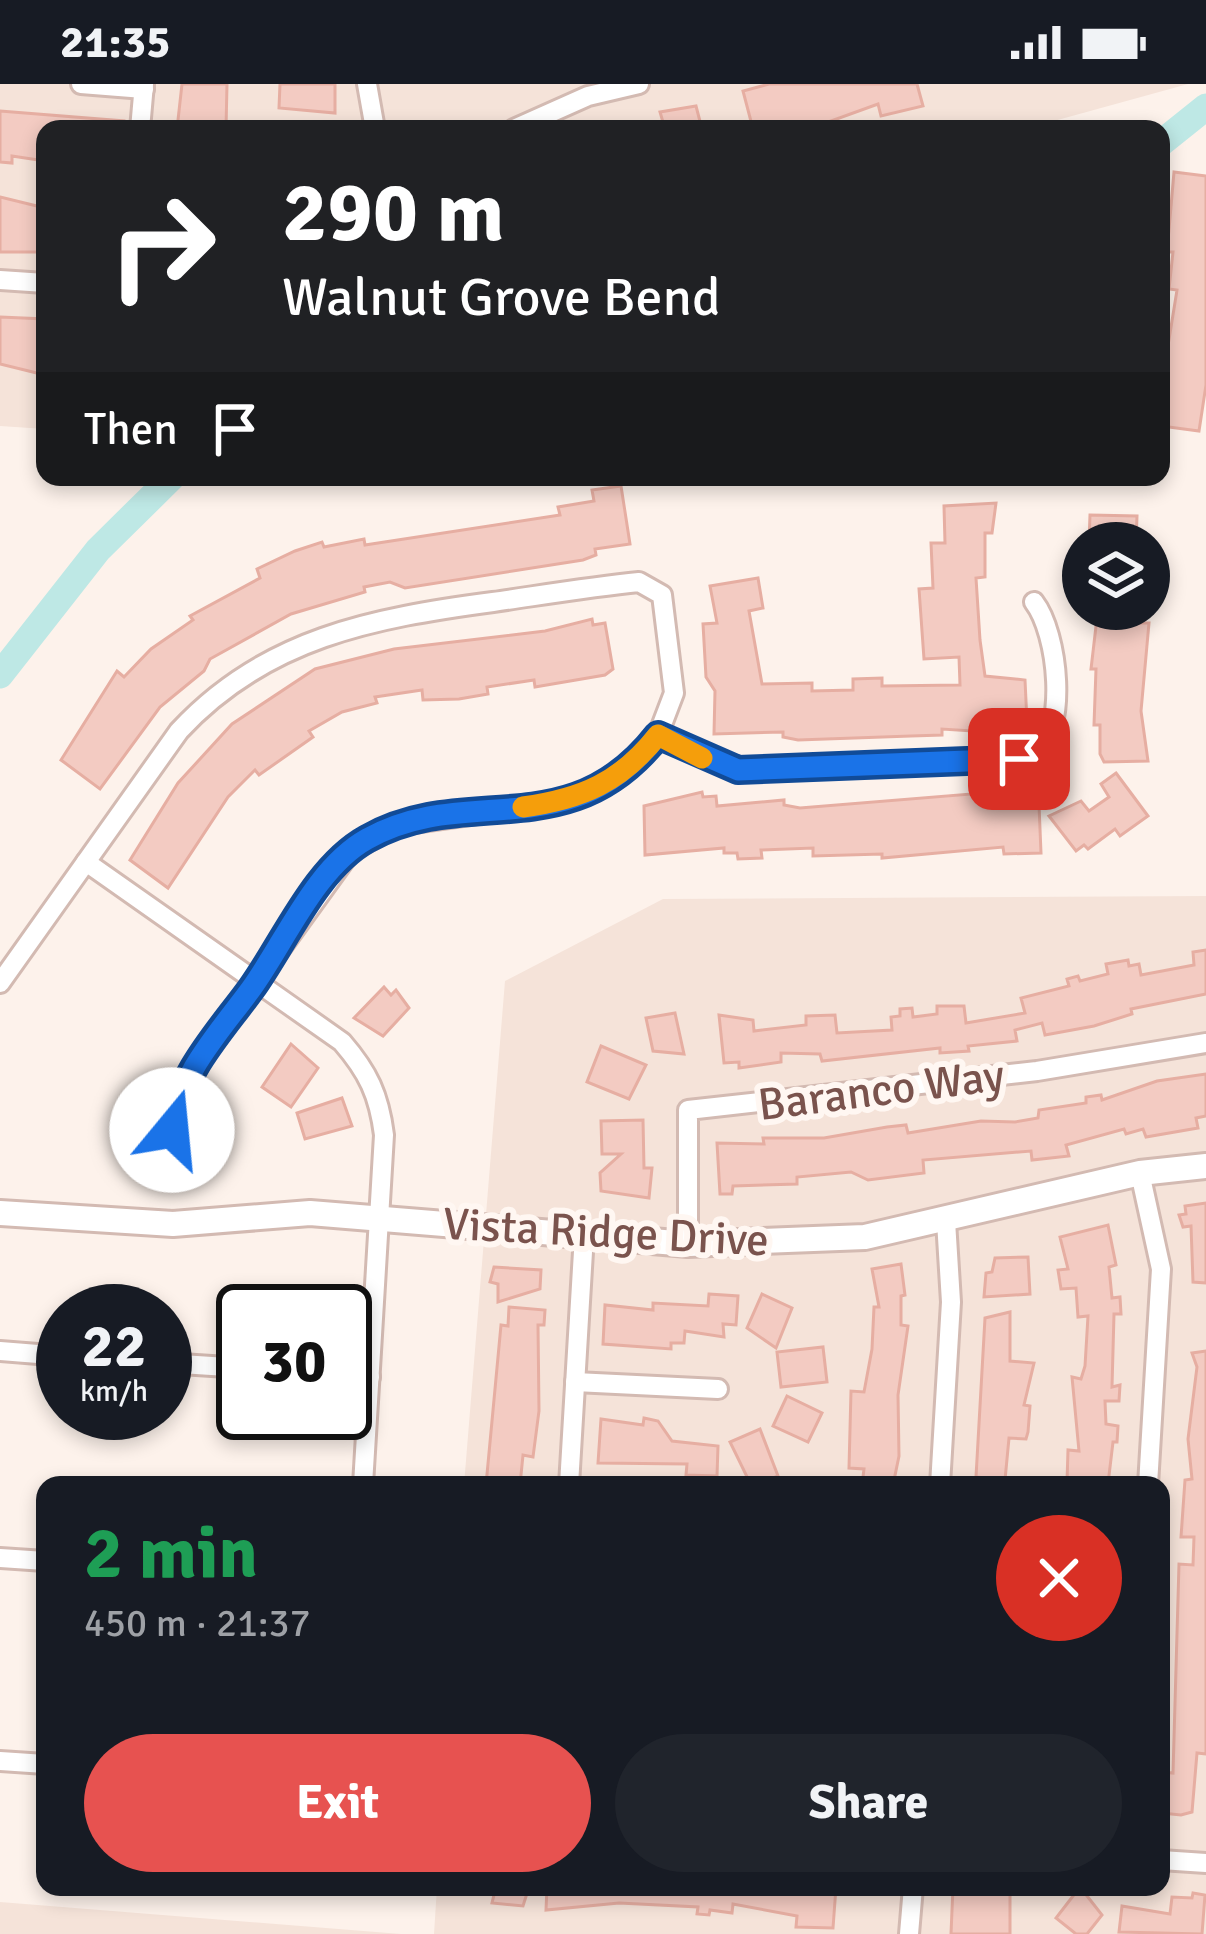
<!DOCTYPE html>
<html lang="en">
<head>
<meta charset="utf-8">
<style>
	body { margin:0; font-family:Signika,sans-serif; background:#20242c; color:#f1f3f6; height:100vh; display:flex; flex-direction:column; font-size:45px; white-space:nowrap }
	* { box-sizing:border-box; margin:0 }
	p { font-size:39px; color:#9ea1a6 }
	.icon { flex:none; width:66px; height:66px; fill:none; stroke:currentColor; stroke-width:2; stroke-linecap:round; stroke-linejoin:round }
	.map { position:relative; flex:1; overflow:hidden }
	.drawer { position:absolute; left:36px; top:1392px; width:1134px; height:420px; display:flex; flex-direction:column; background:#171b24; border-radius:24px; box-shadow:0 6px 18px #0003 }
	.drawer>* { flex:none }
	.top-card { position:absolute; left:36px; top:36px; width:1134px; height:366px; border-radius:24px; box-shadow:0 6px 18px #0003; background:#202124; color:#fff; overflow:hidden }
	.fabs { position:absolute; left:1062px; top:438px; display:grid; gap:24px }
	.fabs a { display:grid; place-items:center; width:108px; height:108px; border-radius:50%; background:#171b24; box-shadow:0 6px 18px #0003; font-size:60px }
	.speed { position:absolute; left:36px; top:1200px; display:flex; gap:24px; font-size:60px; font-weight:700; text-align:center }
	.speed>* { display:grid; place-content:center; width:156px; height:156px; border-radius:50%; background:#171b24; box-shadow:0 6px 18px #0003; line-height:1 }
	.speed small { font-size:30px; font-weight:400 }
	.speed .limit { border:6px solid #111; border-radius:18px; background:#fff; color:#111 }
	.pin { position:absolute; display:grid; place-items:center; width:102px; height:102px; color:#fff; margin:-51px; border-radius:24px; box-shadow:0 6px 18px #0006 }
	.me { position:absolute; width:132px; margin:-66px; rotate:17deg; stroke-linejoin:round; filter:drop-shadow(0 0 9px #0008) }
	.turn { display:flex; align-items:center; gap:42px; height:252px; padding:0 48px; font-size:54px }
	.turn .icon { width:156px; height:156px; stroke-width:2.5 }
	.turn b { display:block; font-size:84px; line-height:102px }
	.then { display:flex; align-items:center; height:114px; padding:0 48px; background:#0003; gap:24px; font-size:45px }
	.round { display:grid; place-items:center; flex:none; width:126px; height:126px; border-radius:63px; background:#20242c }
	.overview { display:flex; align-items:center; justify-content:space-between; height:204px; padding:0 48px }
	h1 { font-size:72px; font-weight:800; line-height:90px; color:#1e9e55 }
	.primary-button { display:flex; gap:24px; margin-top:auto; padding:24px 48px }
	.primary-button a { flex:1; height:138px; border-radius:72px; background:#e75250; color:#fff; font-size:48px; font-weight:800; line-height:138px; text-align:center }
	.primary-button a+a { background:#20242c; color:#f1f3f6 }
	.status { display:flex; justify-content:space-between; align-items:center; height:84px; padding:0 60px; background:#171b24; direction:ltr }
	.status svg { height:33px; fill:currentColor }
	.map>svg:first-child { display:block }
</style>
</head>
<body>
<div class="status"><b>21:35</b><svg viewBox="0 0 49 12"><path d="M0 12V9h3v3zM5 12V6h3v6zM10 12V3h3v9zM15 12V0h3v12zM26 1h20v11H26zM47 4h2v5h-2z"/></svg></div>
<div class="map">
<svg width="1206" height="1850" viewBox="0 0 1206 1850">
	<rect width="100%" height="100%" fill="#fdf2eb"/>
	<!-- residential -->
	<g fill="#f5e3d9">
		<path d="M0,0H1188L1025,45H45V345L0,342Z"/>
		<path d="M1206,812V1850H434L437,1803H1161V1401H464L505,897L663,815Z"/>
		<path d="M0,1818L401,1850H0Z"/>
	</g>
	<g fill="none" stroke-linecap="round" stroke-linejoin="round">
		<!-- river -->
		<g stroke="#bee8e5" stroke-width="27">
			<path d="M1161,59L1206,23"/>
			<path d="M0,591L98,466L172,393"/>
		</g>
	</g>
	<!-- building -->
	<g fill="#f3cbc2" stroke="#e6aea2" stroke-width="3">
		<path d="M182,0H227L226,45H177Z"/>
		<path d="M280,0H335V29L279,24Z"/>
		<path d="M769,0H917L923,22L881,32L878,20L809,45H753L743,7Z"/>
		<path d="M696,22L702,45H665L660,28Z"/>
		<path d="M0,27L124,37V45H45V77L12,72V79L0,78Z"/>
		<path d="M1174,88L1206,92V301L1199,347L1161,342V305L1177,206L1169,205L1173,168H1167Z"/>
		<path d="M0,113L45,124V168H0Z"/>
		<path d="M0,233L45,235V291L0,280Z"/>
		<path d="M621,402L630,460L595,465L596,471L583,476L405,504L390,498L364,503L365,508L291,530L210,575L204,587L160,623L100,705L61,676L117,587L124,593L151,565L193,536L190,532L260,494L257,485L295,467L322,458L324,463L364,455L365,461L560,431L558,423L594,417L592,406Z"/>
		<path d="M996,419L992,449H985V493L976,494L980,556L985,592L1025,596L1027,638L991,639L988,648L942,645V651L911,652L798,656L783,653V648L714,650L715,607L706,593L703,540L717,539L710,502L758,494L763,524L749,527L762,600L812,599V607L853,606V595L882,594V602L960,601L959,573L924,575L919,505L933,504L931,459H945L944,422Z"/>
		<path d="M1090,431L1137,432L1136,459H1089Z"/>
		<path d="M1098,525H1140V539H1149L1141,627L1148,677L1104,678L1100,670V641H1094L1096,585H1091Z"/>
		<path d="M592,535L593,541L605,539L613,585L605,591L535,603L534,596L487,603L488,610L459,615L423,616L422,606L375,613L377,619L342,628L309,647L313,653L259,691L255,686L228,713L168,804L130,776L178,699L232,640L315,585L394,565L545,547Z"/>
		<path d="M1116,689L1148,732L1120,752L1115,745L1088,765L1084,761L1076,767L1049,732L1081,717L1089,727L1109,713L1101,700Z"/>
		<path d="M702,708L703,713L716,712L717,722L784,716V721L800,724L995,708L996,719L1039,721L1041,769L1004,770L1003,763L882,774V770L813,772V764L761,766L762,774L738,775L737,769H724V764L645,771L644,722Z"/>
		<path d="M1206,866V910L1131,925L1132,930L1094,942L1045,951L1042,939L1015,946L1017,957L968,962L969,967L940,969V964L822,977L820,970L781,969V978L739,984V978L724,979L719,931L753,936L754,947L806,941V932L835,931L837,949L892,946L891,933L900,932V925L912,924L913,933L937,930V922H964L966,939L1025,929L1021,914L1069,902L1067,895L1078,892L1080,897L1108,890L1106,880L1128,876L1129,882L1139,880L1141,891L1194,881L1193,868Z"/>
		<path d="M384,903L391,911L396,906L409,924L383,952L354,934Z"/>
		<path d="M675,929L684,970L653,967L646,934Z"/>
		<path d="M291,960L318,984L291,1023L262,1003Z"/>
		<path d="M601,962L646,981L629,1015L587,998Z"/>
		<path d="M1206,990V1032L1196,1034L1198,1044L1146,1053L1143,1045L1126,1050L1124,1045L1066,1061L1069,1072L1032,1076L1031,1067L923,1076L924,1089L868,1096L851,1088L797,1093V1100L733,1102L732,1110H720L717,1059L764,1060L763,1054H824L887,1043L906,1041L908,1049L981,1037L1015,1038L1038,1034L1039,1026L1086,1019V1013L1101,1011L1102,1016L1157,997Z"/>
		<path d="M342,1014L352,1042L305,1055L297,1029Z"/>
		<path d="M643,1036L644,1084H652L649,1114L601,1107L600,1089L621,1070H602L601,1037Z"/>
		<path d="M1206,1119V1199L1193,1198L1191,1142L1183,1143L1179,1131L1186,1130L1185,1122Z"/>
		<path d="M1108,1141L1116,1181L1109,1183L1112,1214L1120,1213L1121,1230H1114L1112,1303L1120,1301L1119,1317H1105L1106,1340L1118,1342L1117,1358H1113L1108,1400L1067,1398L1068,1366L1079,1367L1072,1293L1081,1295L1085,1282L1088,1232L1078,1233L1076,1204L1061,1205L1058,1186L1068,1185L1060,1153Z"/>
		<path d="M1028,1173L1030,1210L984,1213L986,1189L992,1188L995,1174Z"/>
		<path d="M901,1180L905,1211L901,1212V1241L908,1242L898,1311L899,1372L893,1401H862L864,1385L849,1384L851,1307L864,1308L872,1265L874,1223H879L872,1185Z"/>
		<path d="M494,1183L541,1186L540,1205L498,1218V1200L490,1198Z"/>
		<path d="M709,1210L738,1212L736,1241L723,1240L724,1253L685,1247L684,1259H671V1265L603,1260L605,1221L653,1226V1219L708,1222Z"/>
		<path d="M762,1210L792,1224L776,1264L747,1244Z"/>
		<path d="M509,1223L545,1226L544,1241H538L539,1327L533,1373L523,1371L520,1401H486L501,1241L508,1242Z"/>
		<path d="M1010,1228V1277L1034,1279L1024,1321L1030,1322L1028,1348L1026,1355L1009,1354L1005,1396L976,1393L985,1234Z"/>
		<path d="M823,1263L827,1298L781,1303L777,1268Z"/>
		<path d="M1206,1267V1670L1197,1669L1192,1728L1181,1731L1161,1729V1688L1173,1689L1179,1480L1193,1481L1194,1453H1181L1185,1396L1192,1395L1188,1355L1197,1283L1192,1269Z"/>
		<path d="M787,1312L822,1329L808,1358L773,1342Z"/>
		<path d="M644,1334L658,1337L672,1357L718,1362L717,1392L686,1391L687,1380L598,1379L601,1335L643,1341Z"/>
		<path d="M760,1345L778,1392L766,1397L768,1401H751L730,1358Z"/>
		<path d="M496,1803H529L523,1822L492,1819Z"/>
		<path d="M547,1803H836L833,1844L796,1843L797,1832L733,1820L732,1829L710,1826L709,1831L697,1830L698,1823L619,1819L546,1826Z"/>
		<path d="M953,1803H1004V1809L1010,1810V1850H951Z"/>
		<path d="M1080,1803L1102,1831L1087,1850H1076L1056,1834Z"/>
		<path d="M1193,1809L1205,1811L1202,1850L1119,1848L1122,1822L1170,1830L1172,1813L1192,1814Z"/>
	</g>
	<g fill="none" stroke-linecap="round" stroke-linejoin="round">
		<defs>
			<g id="minor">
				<path d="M81,0L144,5"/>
				<path d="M367,0L375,45"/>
				<path d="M140,45L144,0"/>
				<path d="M514,45L588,12L639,0"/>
				<path d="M0,196L45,199"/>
				<path d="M658,651L738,686L1034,673C1069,647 1058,549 1034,518"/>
				<path d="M86,778L342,958C368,988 379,1011 384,1051L363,1401"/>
				<path d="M0,899L179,647C265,554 373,534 493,518C542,511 590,503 639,498L662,511L674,609L658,651L640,674L594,708L563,718L399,741L351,767L185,997L173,1046"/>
				<path d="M1140,1089L1161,1185L1148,1401"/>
				<path d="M688,1160V1026L1037,987L1206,959"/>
				<path d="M0,1267L63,1272"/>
				<path d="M165,1279L243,1284"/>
				<path d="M345,1292L370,1293"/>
				<path d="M575,1298L718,1305"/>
				<path d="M569,1401L584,1151"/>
				<path d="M940,1401L951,1218L946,1137"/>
				<path d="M0,1474L45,1477"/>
				<path d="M0,1677L45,1680"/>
				<path d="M1161,1776L1206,1779"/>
				<path d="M909,1850L913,1803"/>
			</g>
			<path id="tertiary" d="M0,1129L173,1140L310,1129L688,1160L865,1153L1140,1089L1206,1082"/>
		</defs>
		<!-- minor casing -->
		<use href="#minor" stroke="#d3bab2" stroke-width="24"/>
		<!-- tertiary casing -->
		<use href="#tertiary" stroke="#d3bab2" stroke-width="30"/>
		<!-- minor -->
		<use href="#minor" stroke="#fff" stroke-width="18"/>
		<!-- tertiary -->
		<use href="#tertiary" stroke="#fff" stroke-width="24"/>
	</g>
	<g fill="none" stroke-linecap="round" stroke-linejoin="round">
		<defs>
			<path id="route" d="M172,1046C179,990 218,950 251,905C285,858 315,784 367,755C468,698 569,765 658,651L738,686L1019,675"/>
		</defs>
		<!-- route casing -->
		<use href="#route" stroke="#114b97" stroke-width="30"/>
		<!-- route -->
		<use href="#route" stroke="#1a73e8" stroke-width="21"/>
		<!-- slow -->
		<path stroke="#f59e0b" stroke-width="21" d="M523,723C582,715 621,698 658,651L702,674"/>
	</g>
	<g text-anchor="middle" stroke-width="12" stroke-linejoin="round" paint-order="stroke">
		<!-- street labels -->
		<g font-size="45" fill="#7a534d" stroke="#fff7f2">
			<text transform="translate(881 1005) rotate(-7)" y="16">Baranco Way</text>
			<text transform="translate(606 1147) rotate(3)" y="16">Vista Ridge Drive</text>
		</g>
	</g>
</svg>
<div class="fabs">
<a><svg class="icon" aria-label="layers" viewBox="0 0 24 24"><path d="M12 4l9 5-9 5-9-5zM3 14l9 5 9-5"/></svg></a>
</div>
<div class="speed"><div>22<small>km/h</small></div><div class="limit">30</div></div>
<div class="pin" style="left:1019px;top:675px;background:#d93025"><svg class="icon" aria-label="arrive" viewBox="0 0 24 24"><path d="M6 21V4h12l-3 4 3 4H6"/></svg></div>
<svg class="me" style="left:172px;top:1046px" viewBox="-20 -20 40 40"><circle r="19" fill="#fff"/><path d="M0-13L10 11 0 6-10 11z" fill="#1a73e8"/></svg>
<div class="top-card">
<div class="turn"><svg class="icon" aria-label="right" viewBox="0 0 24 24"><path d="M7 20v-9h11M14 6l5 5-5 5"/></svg><div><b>290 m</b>Walnut Grove Bend</div></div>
<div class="then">Then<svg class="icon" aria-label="arrive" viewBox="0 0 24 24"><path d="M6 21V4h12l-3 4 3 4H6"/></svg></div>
</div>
<section class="drawer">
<div class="overview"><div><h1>2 min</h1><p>450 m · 21:37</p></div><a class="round" style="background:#d93025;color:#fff"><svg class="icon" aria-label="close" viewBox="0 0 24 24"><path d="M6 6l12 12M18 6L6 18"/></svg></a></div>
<div class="primary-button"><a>Exit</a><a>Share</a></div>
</section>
</div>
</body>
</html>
